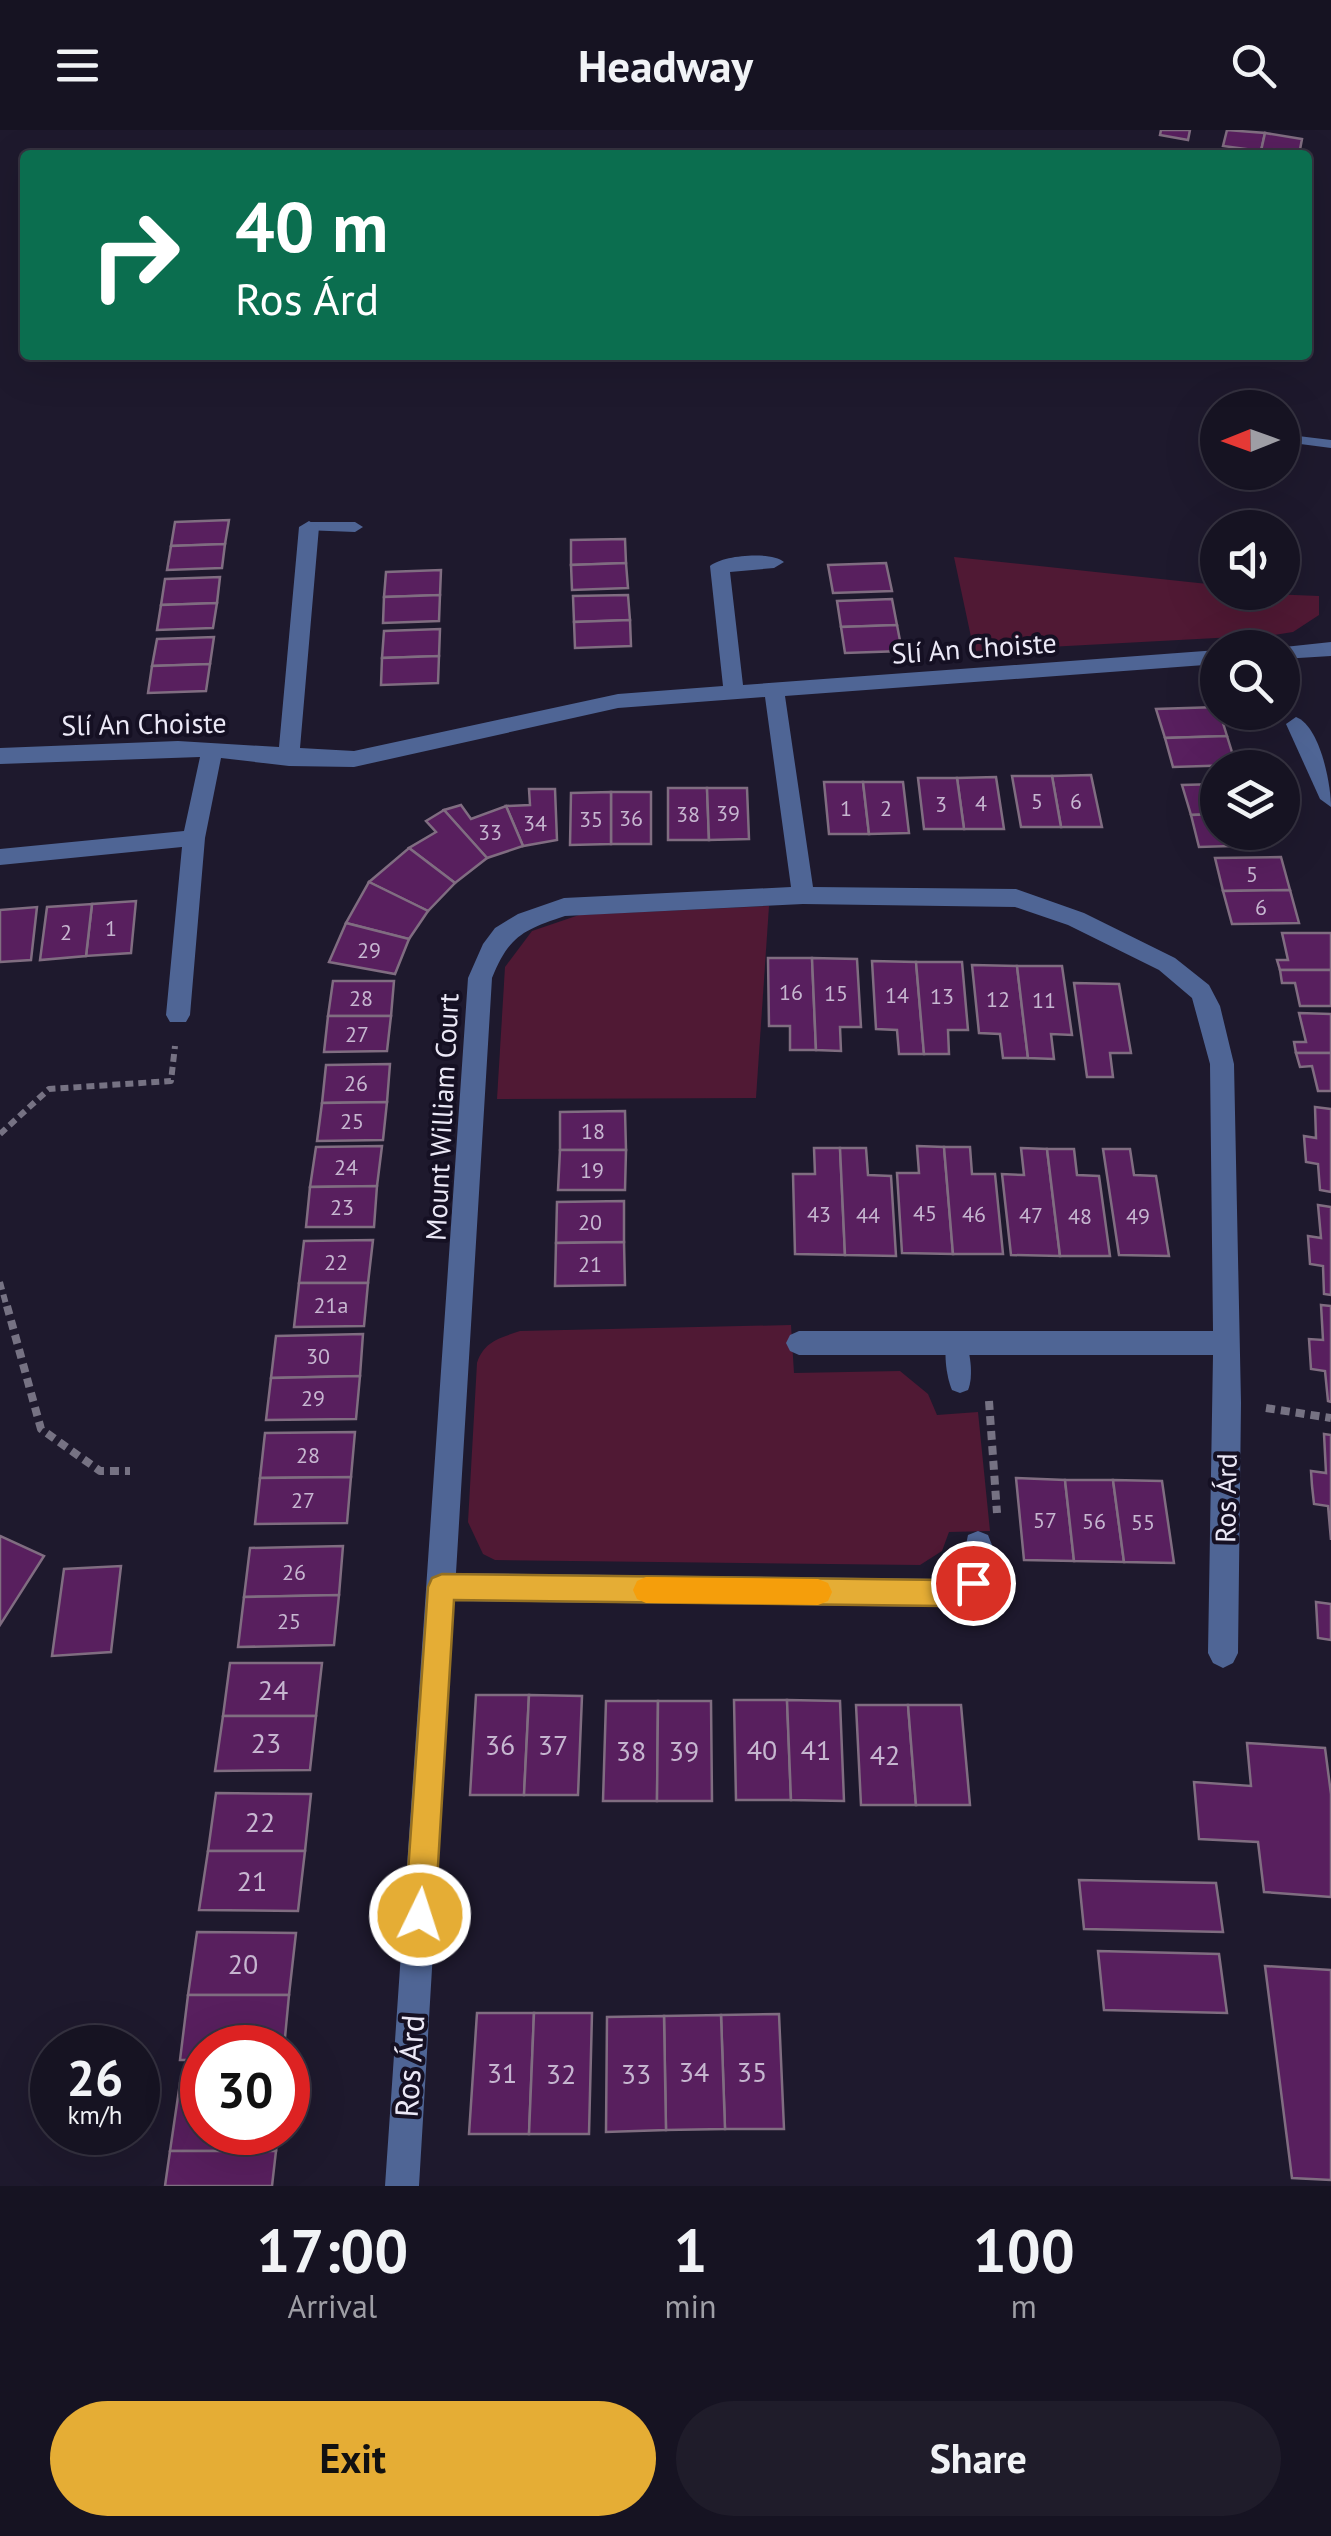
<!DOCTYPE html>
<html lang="en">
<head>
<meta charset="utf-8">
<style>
	body { margin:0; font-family:"PT Sans",sans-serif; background:#1f1c2a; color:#f1f3f6; height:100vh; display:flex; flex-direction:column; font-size:38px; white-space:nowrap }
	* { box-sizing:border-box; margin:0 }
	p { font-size:32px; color:#9e9ea5 }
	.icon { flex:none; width:55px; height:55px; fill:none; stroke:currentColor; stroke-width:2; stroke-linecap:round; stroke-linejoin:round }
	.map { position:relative; height:2056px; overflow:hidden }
	.side { display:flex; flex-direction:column; background:#161322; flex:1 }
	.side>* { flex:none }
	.hud { position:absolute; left:20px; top:20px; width:1292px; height:210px; border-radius:10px; box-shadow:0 10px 40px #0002,0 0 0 2px #353240; background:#0b6e4f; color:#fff; overflow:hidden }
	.needle { width:65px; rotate:269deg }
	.buttons { position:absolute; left:1200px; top:260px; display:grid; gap:20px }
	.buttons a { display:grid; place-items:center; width:100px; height:100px; border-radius:50%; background:#161322; box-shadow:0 10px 40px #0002,0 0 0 2px #353240; font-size:50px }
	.speed { position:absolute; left:30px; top:1895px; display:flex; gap:20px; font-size:50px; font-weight:700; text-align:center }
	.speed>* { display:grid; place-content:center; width:130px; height:130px; border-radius:50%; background:#161322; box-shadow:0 10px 40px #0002,0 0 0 2px #353240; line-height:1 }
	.speed small { font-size:25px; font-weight:400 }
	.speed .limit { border:15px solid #d22; background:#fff; color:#111 }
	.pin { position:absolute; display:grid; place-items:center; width:85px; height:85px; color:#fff; margin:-42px; border:5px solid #fff; border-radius:50%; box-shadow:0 2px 10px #0007 }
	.me { position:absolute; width:110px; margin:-55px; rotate:4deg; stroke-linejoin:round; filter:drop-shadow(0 0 8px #0008) }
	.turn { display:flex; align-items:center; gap:35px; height:210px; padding:0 50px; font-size:45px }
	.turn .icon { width:130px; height:130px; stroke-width:2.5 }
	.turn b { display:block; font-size:70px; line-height:85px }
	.eta { display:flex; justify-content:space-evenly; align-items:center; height:170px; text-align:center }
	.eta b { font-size:60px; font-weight:700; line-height:70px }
	.primary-button { display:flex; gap:20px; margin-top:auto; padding:20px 50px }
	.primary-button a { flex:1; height:115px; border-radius:60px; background:#e5ad35; color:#111; font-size:40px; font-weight:700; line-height:115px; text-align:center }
	.primary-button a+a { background:#1f1c2a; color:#f1f3f6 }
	header { display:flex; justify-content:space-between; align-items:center; height:130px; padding:0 50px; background:#161322; font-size:45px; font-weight:700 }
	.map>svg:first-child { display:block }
</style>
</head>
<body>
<header><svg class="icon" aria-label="menu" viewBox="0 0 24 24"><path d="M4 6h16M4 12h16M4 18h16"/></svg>Headway<svg class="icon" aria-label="search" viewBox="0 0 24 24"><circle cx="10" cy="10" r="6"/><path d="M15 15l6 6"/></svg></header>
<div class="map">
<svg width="1331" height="2056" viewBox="0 0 1331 2056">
	<rect width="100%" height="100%" fill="#1e192d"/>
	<!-- green -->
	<g fill="#501934">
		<path d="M954,427L1217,455L1218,462L1319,466V485L1293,502L1274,505L974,521Z"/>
		<path d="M769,776L756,968L497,969L505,837L532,801L579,785Z"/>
		<path d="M791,1195L794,1243L900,1241L928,1264L937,1285L978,1282L990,1401L949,1402L942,1421L920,1435L495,1430L483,1424L468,1392L477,1233C484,1211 500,1208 520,1201Z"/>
	</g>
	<!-- building -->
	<g fill="#581f5e" stroke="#806d81" stroke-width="2.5">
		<path d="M1161,0H1190L1188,10L1160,5Z"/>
		<path d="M1227,0L1265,3L1261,21L1223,16Z"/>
		<path d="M1265,3L1302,9L1299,25L1261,21Z"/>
		<path d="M229,390L225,414L171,416L175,392Z"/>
		<path d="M625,409L626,433L571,435V410Z"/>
		<path d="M225,414L222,438L167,440L171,416Z"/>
		<path d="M626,433L628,458L572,460L571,435Z"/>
		<path d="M886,433L892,461L833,463L828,435Z"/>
		<path d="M441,440L440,465L384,467L386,442Z"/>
		<path d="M220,447L217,473L161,475L165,449Z"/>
		<path d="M440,465L439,491L383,493L384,467Z"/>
		<path d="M628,465L630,490L574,492L573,466Z"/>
		<path d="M892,469L897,495L841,497L837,471Z"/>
		<path d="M217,473L213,498L157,500L161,475Z"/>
		<path d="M630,490L631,516L575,518L574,492Z"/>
		<path d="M897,495L902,521L845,523L841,497Z"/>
		<path d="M440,499L439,526L382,528L384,501Z"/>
		<path d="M214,507L210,534L152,536L157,509Z"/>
		<path d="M439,526L438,553L381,555L382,528Z"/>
		<path d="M210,534L206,561L148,563L152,536Z"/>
		<path d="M1218,577L1227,606L1165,608L1156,579Z"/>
		<path d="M1227,606L1236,635L1173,637L1165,608Z"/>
		<path d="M1091,645L1102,697H1061L1052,646Z"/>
		<path d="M1012,646H1052L1061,697H1021Z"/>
		<path d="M996,647L1004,699H964L957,648Z"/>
		<path d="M918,648H957L964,699H924Z"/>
		<path d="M824,652H863L869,704H829Z"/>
		<path d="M863,652H903L909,703L869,704Z"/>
		<path d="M1218,654V684L1191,685L1182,655Z"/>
		<path d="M668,658H707L709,710H668Z"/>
		<path d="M707,658H747L749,709L709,710Z"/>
		<path d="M529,659H555L557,710L523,716L506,676L530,675Z"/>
		<rect x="611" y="662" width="40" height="52"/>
		<path d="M611,662V714L570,715L571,663Z"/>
		<path d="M461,675L471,689L506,676L523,716L487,728L444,680Z"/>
		<path d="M444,680L487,728L455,753L409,718L436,702L426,691Z"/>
		<path d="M1218,684V702H1260L1264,715L1199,717L1191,685Z"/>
		<path d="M409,718L455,753L428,781L369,752Z"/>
		<path d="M1281,727L1290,760L1223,761L1215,728Z"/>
		<path d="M369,752L428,781L409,809L346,793Z"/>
		<path d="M1290,760L1299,793L1232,794L1223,761Z"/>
		<path d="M136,771L131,823L86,826L92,774Z"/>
		<path d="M92,774L86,826L40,830L47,777Z"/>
		<path d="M37,777L31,830L0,832V780Z"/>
		<path d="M346,793L409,809L395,844L329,832Z"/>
		<path d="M1282,803H1331V840H1280L1277,830H1288Z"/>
		<path d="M768,828H812L816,920H790V896H769Z"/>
		<path d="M812,828L857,829L861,897H840L841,921L816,920Z"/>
		<path d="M872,831L916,832L924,924H899L897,900L876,899Z"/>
		<path d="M916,832H962L968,900H948L949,924H924Z"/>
		<path d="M972,835L1017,836L1028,928H1003L1000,904L979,903Z"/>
		<path d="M1017,836H1062L1072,905L1051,904L1054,929L1028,928Z"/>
		<path d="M1280,840H1331V876H1300L1295,853H1282Z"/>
		<path d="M333,851H394L391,886H328Z"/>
		<path d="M1074,853L1119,854L1131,923H1110L1113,947H1087Z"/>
		<path d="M1299,883L1331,884V923H1296L1294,912H1306Z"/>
		<path d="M328,886H391L387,921L324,922Z"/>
		<path d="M1296,923H1331V961H1318L1312,936L1300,937Z"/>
		<path d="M390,934L387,972L322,973L326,935Z"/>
		<path d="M387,972L383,1010L317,1011L322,973Z"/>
		<path d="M1315,977L1331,979V1062L1320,1060L1318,1034L1306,1032L1304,1006L1316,1008Z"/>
		<path d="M625,981L626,1020H560V982Z"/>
		<path d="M382,1016L377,1056L310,1057L316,1017Z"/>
		<path d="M917,1016L944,1017L953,1124L902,1123L897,1043H919Z"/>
		<path d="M944,1017H970L972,1044H995L1003,1124H953Z"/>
		<path d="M814,1018H840L845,1125L795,1124L793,1044H815Z"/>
		<path d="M840,1018H866L868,1045L891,1046L896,1126L845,1125Z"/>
		<path d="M1021,1018L1047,1019L1060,1126L1011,1125L1002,1044L1024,1045Z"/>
		<path d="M1047,1019H1074L1077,1045L1099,1046L1110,1126H1060Z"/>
		<path d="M1103,1019H1130L1134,1045L1156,1046L1169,1126L1119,1125Z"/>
		<path d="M560,1020H626L625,1060H558Z"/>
		<path d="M377,1056L374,1097H306L310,1057Z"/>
		<path d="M624,1071V1112L556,1113L557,1072Z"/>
		<path d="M1318,1075L1331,1077V1165L1324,1164L1323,1136L1310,1134L1308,1106L1321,1108Z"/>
		<path d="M373,1110L368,1153H299L304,1111Z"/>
		<path d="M624,1112L625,1155L555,1156L556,1113Z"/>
		<path d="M299,1153H368L364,1196L294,1197Z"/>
		<path d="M1321,1175L1331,1176V1272L1328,1271L1325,1241L1311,1239L1309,1209L1323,1210Z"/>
		<path d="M363,1204L360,1246L271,1248L276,1206Z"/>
		<path d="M360,1246L356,1289L266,1290L271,1248Z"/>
		<path d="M355,1302L351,1347L260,1348L265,1303Z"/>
		<path d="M1324,1304L1331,1305V1410L1328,1376L1314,1374L1312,1356L1311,1341L1326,1343Z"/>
		<path d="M351,1347L347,1393L255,1394L260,1348Z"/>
		<path d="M1016,1348L1065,1350L1074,1431L1024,1430Z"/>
		<path d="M1065,1350H1113L1124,1432L1074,1431Z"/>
		<path d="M1113,1350L1162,1351L1174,1433L1124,1432Z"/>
		<path d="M0,1406L44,1426L0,1495Z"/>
		<path d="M343,1416L339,1465L244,1467L250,1418Z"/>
		<path d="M121,1436L111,1522L52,1526L64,1439Z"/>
		<path d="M339,1465L334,1515L238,1517L244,1467Z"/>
		<path d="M1316,1472L1331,1474V1510L1318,1508Z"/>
		<path d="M230,1533H322L316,1586H223Z"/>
		<path d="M476,1565H529L524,1665H470Z"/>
		<path d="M529,1565L582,1566L578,1665H524Z"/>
		<path d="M734,1570H787L791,1670H736Z"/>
		<path d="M787,1570L840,1571L844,1671L791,1670Z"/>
		<path d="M606,1571H658L657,1671H603Z"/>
		<path d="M658,1571H711L712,1671H657Z"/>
		<path d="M856,1575H908L916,1675H861Z"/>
		<path d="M908,1575H961L970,1675H916Z"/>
		<path d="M223,1586H316L310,1640L215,1641Z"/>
		<path d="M1247,1613L1325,1618L1331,1664V1767L1264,1762L1258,1712L1199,1709L1194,1652L1251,1656Z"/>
		<path d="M216,1663L311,1664L305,1721H208Z"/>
		<path d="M208,1721H305L298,1781L199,1780Z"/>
		<path d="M1079,1750L1216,1753L1223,1802L1084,1799Z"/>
		<path d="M197,1802L296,1803L289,1865H188Z"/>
		<path d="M1098,1821L1219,1824L1227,1883L1104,1880Z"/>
		<path d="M1265,1836L1331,1840V2050L1292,2048Z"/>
		<path d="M188,1865H289L284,1918H202V1930H180Z"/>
		<path d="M477,1883H534L529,2004H469Z"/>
		<path d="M534,1883H592L589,2004H529Z"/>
		<path d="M779,1884L784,1999H725L721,1885Z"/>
		<path d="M721,1885L725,1999L666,2000L664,1886Z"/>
		<path d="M664,1886L666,2000L606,2002L607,1887Z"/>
		<path d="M180,1953H202V2002H278L276,2021H170Z"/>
		<path d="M170,2021H276L272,2056H165Z"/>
	</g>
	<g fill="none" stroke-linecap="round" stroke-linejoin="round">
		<!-- path-far1 -->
		<g stroke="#767283" stroke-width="6" stroke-dasharray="8 5" stroke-linecap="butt">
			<path d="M0,1004L49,959L171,951L175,916"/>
			<path d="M0,1152L7,1178"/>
		</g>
		<!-- path -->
		<g stroke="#767283" stroke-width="8" stroke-dasharray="9 6" stroke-linecap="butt">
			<path d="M7,1176L41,1299L100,1341H130"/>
			<path d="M989,1271L997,1383"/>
			<path d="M1266,1278L1331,1288"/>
		</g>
		<!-- service -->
		<g fill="#4f6595" fill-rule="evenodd">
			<path d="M1290,305L1331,310V318L1285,312L1283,309Z"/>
			<path d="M309,392H355L363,397L355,402L304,400L301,397Z"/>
			<path d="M956,1203L964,1206C970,1220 974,1246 968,1260L960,1263L952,1260C946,1246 943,1220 948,1206Z"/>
		</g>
		<!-- minor -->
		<g fill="#4f6595" fill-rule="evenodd">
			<path d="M309,391L319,397L300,618L354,621L618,564L723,556L710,436C723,425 771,421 784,432L774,438L730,442L743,555L1218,520V534L785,566L813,757L1016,759L1084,783L1175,828L1209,855L1220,876L1234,934L1241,1273L1238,1523L1233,1533L1223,1538L1213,1533L1208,1523L1213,1225H799L790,1221L786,1213L790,1205L799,1201H1213L1210,934L1192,868L1159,840L1068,795L1015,777L803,774L565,786C523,800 509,806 492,848L456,1443L942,1449L960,1443L968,1405L978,1401L988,1405L992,1415L983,1463L942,1477L454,1471L419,2056H385L468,848L483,814L495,798L518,784L564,768L791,757L765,567L618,578L354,637L289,636L221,628L205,708L190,885L186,892H170L166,885L182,717L0,735V719L184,701L200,627L0,634V618L178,611L279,617L299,397Z"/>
			<path d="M1331,512V526L1282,529V518H1275Z"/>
			<path d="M1296,587C1320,596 1331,654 1331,677L1320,669L1286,594Z"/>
		</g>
	</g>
	<!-- route -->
	<path fill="#e5ad35" stroke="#957022" stroke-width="2.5" d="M973,1440L982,1444L986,1453L982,1462L942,1476L454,1470L435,1785L430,1795L420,1799L410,1795L405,1785L428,1457L432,1448L442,1444L942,1450Z"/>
	<!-- slow -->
	<path fill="#f59e0b" d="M646,1447L818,1449L828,1453L832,1462L828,1471L818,1475L646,1473L637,1469L633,1460L637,1451Z"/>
	<g text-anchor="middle" stroke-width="8" stroke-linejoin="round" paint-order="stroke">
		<!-- number labels -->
		<g font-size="22" fill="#c6b6d0">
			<text x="1037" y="679">5</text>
			<text x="1076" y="679">6</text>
			<text x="981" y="681">4</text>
			<text x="941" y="682">3</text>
			<text x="846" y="686">1</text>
			<text x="886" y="686">2</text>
			<text x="728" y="691">39</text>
			<text x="688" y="692">38</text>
			<text x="631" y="696">36</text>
			<text x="591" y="697">35</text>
			<text x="535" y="701">34</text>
			<text x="490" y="710">33</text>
			<text x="1252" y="752">5</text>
			<text x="1261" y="785">6</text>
			<text x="111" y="806">1</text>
			<text x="66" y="810">2</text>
			<text x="369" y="828">29</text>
			<text x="791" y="870">16</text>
			<text x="836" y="871">15</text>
			<text x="897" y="873">14</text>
			<text x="942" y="874">13</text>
			<text x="361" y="876">28</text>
			<text x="998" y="877">12</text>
			<text x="1044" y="878">11</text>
			<text x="357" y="912">27</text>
			<text x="356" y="961">26</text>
			<text x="352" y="999">25</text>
			<text x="593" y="1009">18</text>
			<text x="346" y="1045">24</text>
			<text x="592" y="1048">19</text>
			<text x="342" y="1085">23</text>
			<text x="925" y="1091">45</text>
			<text x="819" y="1092">43</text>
			<text x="974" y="1092">46</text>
			<text x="868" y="1093">44</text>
			<text x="1031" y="1093">47</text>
			<text x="1080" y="1094">48</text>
			<text x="1138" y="1094">49</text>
			<text x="590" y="1100">20</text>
			<text x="336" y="1140">22</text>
			<text x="590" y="1142">21</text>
			<text x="331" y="1183">21a</text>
			<text x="318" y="1234">30</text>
			<text x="313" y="1276">29</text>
			<text x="308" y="1333">28</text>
			<text x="303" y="1378">27</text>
			<text x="1045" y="1398">57</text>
			<text x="1094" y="1399">56</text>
			<text x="1143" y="1400">55</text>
			<text x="294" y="1450">26</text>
			<text x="289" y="1499">25</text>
		</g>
		<!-- street labels -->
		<g font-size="28" fill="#ebe8f6" stroke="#151023">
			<text transform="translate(974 518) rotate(-4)" y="10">Slí An Choiste</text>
			<text transform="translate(144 594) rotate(-1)" y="10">Slí An Choiste</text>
			<text transform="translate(442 987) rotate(-87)" y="10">Mount William Court</text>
			<text transform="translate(1226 1368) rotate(-89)" y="10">Ros Árd</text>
		</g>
		<!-- near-number labels -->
		<g font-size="28" fill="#c6b6d0">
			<text x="273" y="1570">24</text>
			<text x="266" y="1623">23</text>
			<text x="500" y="1625">36</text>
			<text x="553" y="1625">37</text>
			<text x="762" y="1630">40</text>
			<text x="816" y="1630">41</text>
			<text x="631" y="1631">38</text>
			<text x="684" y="1631">39</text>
			<text x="885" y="1635">42</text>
			<text x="260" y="1702">22</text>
			<text x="252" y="1761">21</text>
			<text x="243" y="1844">20</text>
			<text x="694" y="1952">34</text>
			<text x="752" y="1952">35</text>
			<text x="502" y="1953">31</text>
			<text x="561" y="1954">32</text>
			<text x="636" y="1954">33</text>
		</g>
		<!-- near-street labels -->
		<g font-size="32" fill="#ebe8f6" stroke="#151023">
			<text transform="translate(410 1936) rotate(-86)" y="11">Ros Árd</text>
		</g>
	</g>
</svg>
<div class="buttons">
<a><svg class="needle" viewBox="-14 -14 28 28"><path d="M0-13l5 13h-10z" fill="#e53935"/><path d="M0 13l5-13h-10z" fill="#9e9ea5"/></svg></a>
<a><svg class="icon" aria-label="sound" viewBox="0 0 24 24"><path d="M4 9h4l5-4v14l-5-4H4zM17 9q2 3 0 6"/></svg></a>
<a><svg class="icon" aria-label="search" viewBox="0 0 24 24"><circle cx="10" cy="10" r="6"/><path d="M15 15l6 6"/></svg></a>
<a><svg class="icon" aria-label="layers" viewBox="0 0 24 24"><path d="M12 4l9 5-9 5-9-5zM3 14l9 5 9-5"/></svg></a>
</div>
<div class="speed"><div>26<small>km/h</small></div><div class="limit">30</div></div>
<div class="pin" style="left:973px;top:1453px;background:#d93025"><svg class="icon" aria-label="arrive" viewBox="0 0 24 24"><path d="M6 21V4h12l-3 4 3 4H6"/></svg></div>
<svg class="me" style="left:420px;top:1785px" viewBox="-20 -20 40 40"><circle r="17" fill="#e5ad35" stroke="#fff" stroke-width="3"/><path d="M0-11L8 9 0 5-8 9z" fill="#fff"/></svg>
<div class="hud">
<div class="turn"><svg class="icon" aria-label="right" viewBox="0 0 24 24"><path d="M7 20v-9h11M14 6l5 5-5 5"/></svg><div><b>40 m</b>Ros Árd</div></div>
</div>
</div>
<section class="side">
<div class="eta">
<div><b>17:00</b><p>Arrival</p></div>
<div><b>1</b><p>min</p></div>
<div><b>100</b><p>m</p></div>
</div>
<div class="primary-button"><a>Exit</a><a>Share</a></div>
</section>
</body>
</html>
